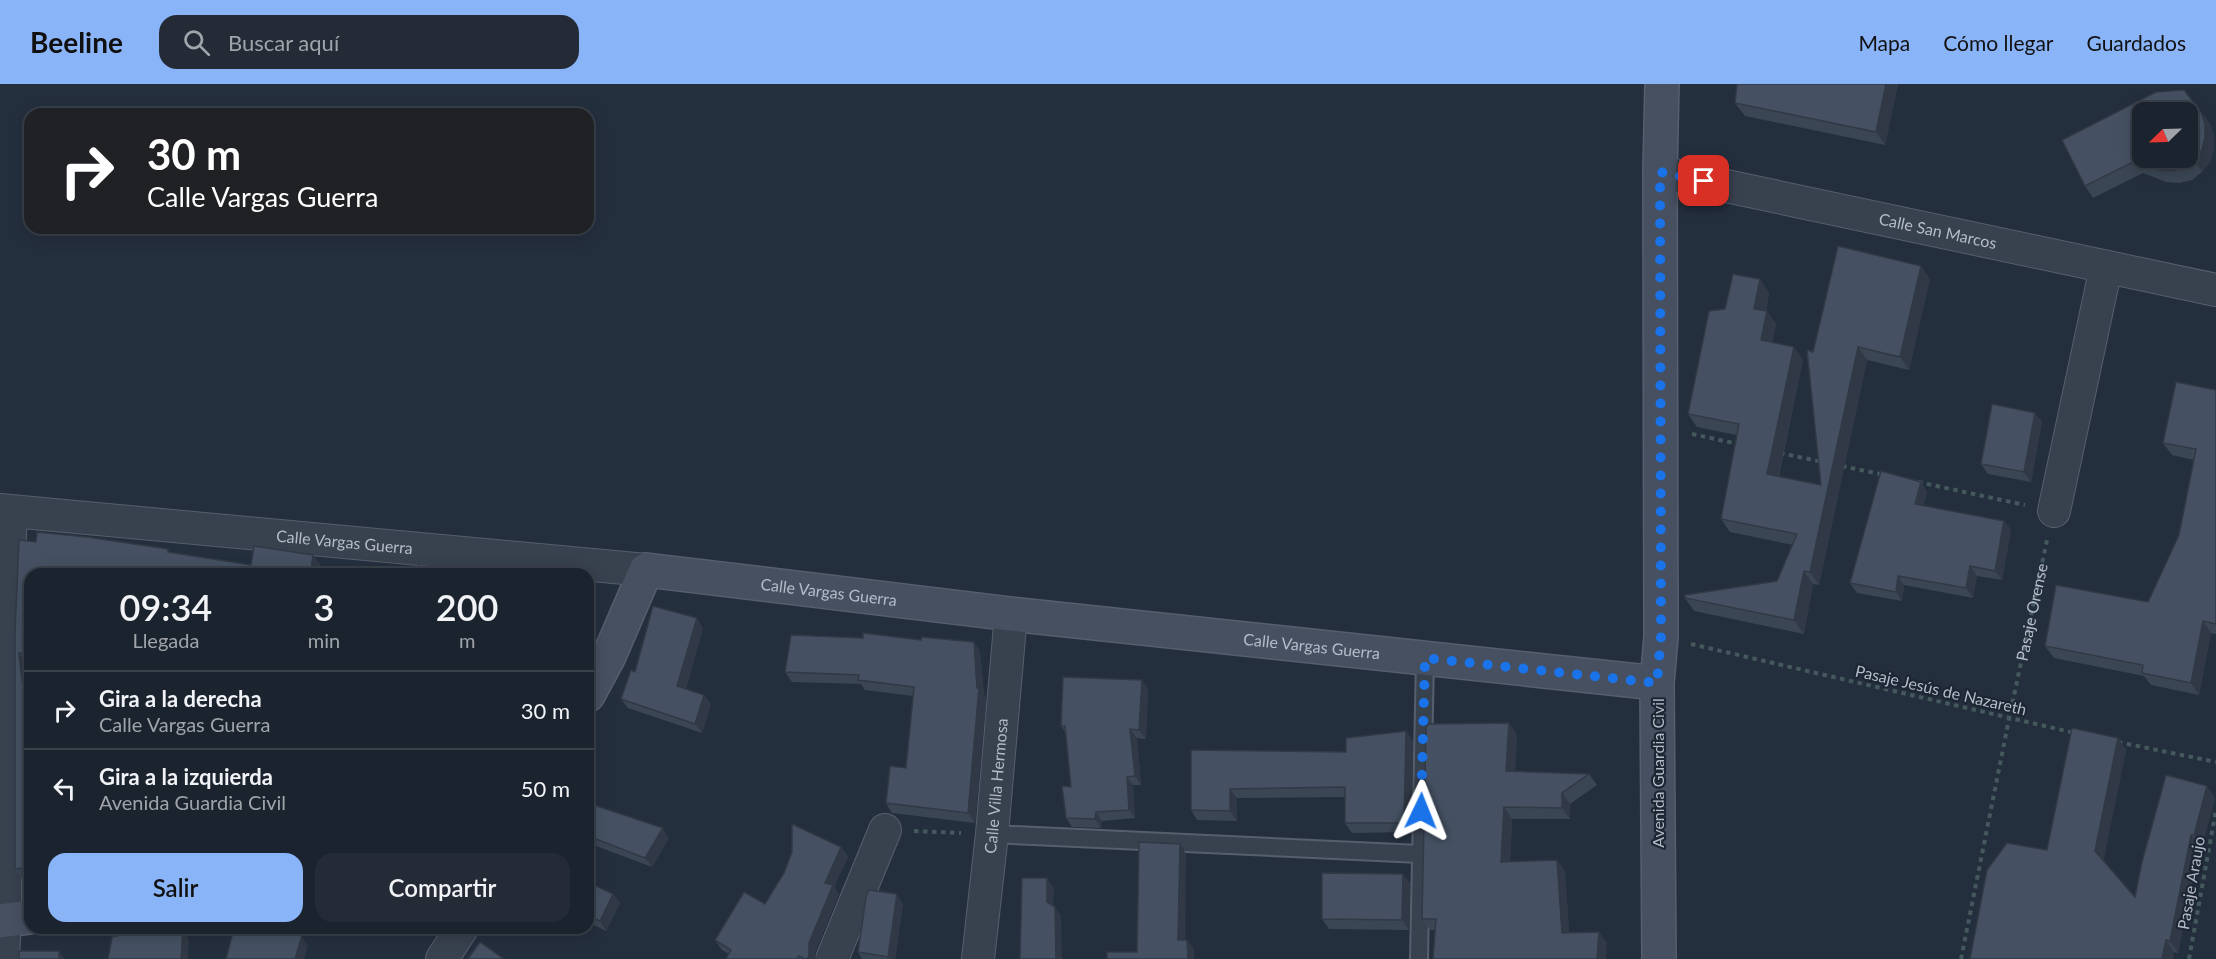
<!DOCTYPE html>
<html lang="es">
<head>
<meta charset="utf-8">
<style>
	body { margin:0; font-family:Lato,sans-serif; background:#242b36; color:#f1f3f6; height:100vh; display:flex; flex-direction:column; font-size:22px; white-space:nowrap }
	* { box-sizing:border-box; margin:0 }
	p { font-size:20px; color:#a0a4aa }
	.icon { flex:none; width:33px; height:33px; fill:none; stroke:currentColor; stroke-width:2; stroke-linecap:round; stroke-linejoin:round }
	.map { position:relative; flex:1; overflow:hidden }
	.drawer { position:absolute; left:24px; top:484px; width:570px; height:366px; display:flex; flex-direction:column; background:#1b232e; border-radius:18px; box-shadow:0 3px 15px #0003,0 0 0 2px #39404a }
	.drawer>* { flex:none }
	.guide { position:absolute; left:24px; top:24px; width:570px; height:126px; border-radius:18px; box-shadow:0 3px 15px #0003,0 0 0 2px #39404a; background:#202124; color:#fff; overflow:hidden }
	.needle { width:39px; rotate:247deg }
	.buttons { position:absolute; left:2132px; top:18px; display:grid; gap:12px }
	.buttons a { display:grid; place-items:center; width:66px; height:66px; border-radius:12px; background:#1b232e; box-shadow:0 3px 15px #0003,0 0 0 2px #39404a; font-size:30px }
	.pin { position:absolute; display:grid; place-items:center; width:51px; height:51px; color:#fff; margin:-26px; border-radius:12px; box-shadow:0 3px 9px #0006 }
	.me { position:absolute; width:66px; margin:-33px; rotate:2deg; stroke-linejoin:round; filter:drop-shadow(0 0 4px #0008) }
	.turn { display:flex; align-items:center; gap:21px; height:126px; padding:0 24px; font-size:27px }
	.turn .icon { width:78px; height:78px; stroke-width:2.5 }
	.turn b { display:block; font-size:42px; line-height:51px }
	.eta { display:flex; justify-content:space-evenly; align-items:center; height:102px; text-align:center }
	.eta b { font-size:36px; font-weight:600; line-height:42px }
	.cta { display:flex; gap:12px; margin-top:auto; padding:12px 24px }
	.cta a { flex:1; height:69px; border-radius:18px; background:#8ab4f8; color:#111; font-size:24px; font-weight:600; line-height:69px; text-align:center }
	.cta a+a { background:#242b36; color:#f1f3f6 }
	ul { padding:0; list-style:none }
	li { display:flex; align-items:center; gap:18px; height:78px; padding:0 24px; border-top:2px solid #39404a }
	li div { flex:1 }
	li b { display:block; font-size:22px }
	li em { font-style:normal }
	header { display:flex; align-items:center; gap:36px; box-sizing:border-box; height:84px; padding:0 30px; background:#8ab4f8; color:#111 }
	header strong { font-size:28px }
	nav { display:flex; gap:33px; margin-inline-start:auto; font-size:21px }
	.search { width:420px; height:54px; background:#242b36; display:flex; align-items:center; gap:15px; box-sizing:border-box; padding:0 21px; border-radius:18px; color:#a0a4aa; font-size:22px }
	.map>svg:first-child { display:block }
</style>
</head>
<body>
<header>
<strong>Beeline</strong>
<div class="search"><svg class="icon" aria-label="search" viewBox="0 0 24 24"><circle cx="10" cy="10" r="6"/><path d="M15 15l6 6"/></svg>Buscar aquí</div>
<nav><a>Mapa</a><a>Cómo llegar</a><a>Guardados</a></nav>
</header>
<div class="map">
<svg width="2216" height="875" viewBox="0 0 2216 875">
	<rect width="100%" height="100%" fill="#242f3e"/>
	<g fill="none" stroke-linecap="round" stroke-linejoin="round">
		<defs>
			<g id="lane">
				<path d="M992,750L1420,770"/>
				<path d="M1419,875L1425,574"/>
			</g>
			<g id="street">
				<path id="s2" d="M1660,88L2216,206"/>
				<path id="s3" d="M0,426L646,486"/>
				<path d="M2054,427L2106,183"/>
				<path d="M3,875L5,836V559L11,428"/>
				<path d="M442,875L462,844"/>
				<path d="M832,875L885,746"/>
				<path id="s4" d="M978,875L992,750L1011,530"/>
			</g>
			<g id="secondary">
				<path id="s5" d="M588,611L609,572L646,486L1011,530L1657,599"/>
				<path d="M0,837L30,833"/>
				<path d="M1659,875L1657,599L1661,553L1660,88L1662,0"/>
			</g>
		</defs>
		<!-- lane casing -->
		<use href="#lane" stroke="#565f6c" stroke-width="20"/>
		<!-- street casing -->
		<use href="#street" stroke="#565f6c" stroke-width="34"/>
		<!-- secondary casing -->
		<use href="#secondary" stroke="#565f6c" stroke-width="36"/>
		<!-- path -->
		<g stroke="#44595c" stroke-width="4" stroke-dasharray="4.5 4.5" stroke-linecap="butt">
			<path d="M1692,350L1738,360"/>
			<path d="M1780,369L1823,378"/>
			<path d="M1842,382L1885,391"/>
			<path d="M1918,398L2025,421"/>
			<path d="M1691,560L2075,649"/>
			<path d="M2118,658L2216,678"/>
			<path d="M914,747L961,749"/>
			<path id="s1" d="M1961,875L2009,635L2047,456"/>
			<path d="M2189,875L2216,726"/>
		</g>
		<!-- lane -->
		<use href="#lane" stroke="#38414e" stroke-width="16"/>
		<!-- street -->
		<use href="#street" stroke="#38414e" stroke-width="32"/>
		<!-- secondary -->
		<use href="#secondary" stroke="#465061" stroke-width="33"/>
	</g>
	<!-- wall -->
	<g fill="#3b4654">
		<path d="M1737,0H1898L1885,61L1745,32L1735,19Z"/>
		<path d="M2201,28L2210,40L2214,52V65L2210,78L2202,88L2192,96L2179,99L2166,98L2143,89L2093,114L2085,102Z"/>
		<path d="M1760,195L1769,209L1766,227H1767L1776,240L1772,258L1794,263L1803,276L1779,392L1821,401L1813,268L1930,195L1909,286L1867,276L1819,501L1813,500L1804,550L1694,527L1685,514L1777,497L1793,461L1730,448L1721,435L1737,351L1697,343L1688,330L1725,225Z"/>
		<path d="M2216,306V550L2211,549L2199,611L2151,601L2144,592L2054,574L2045,562L2148,518L2179,451L2194,376L2172,371L2163,359Z"/>
		<path d="M2035,329L2042,338L2031,398L1988,390L1981,380Z"/>
		<path d="M1921,398L1927,408L1923,422L2004,437L2011,446L2002,496L1977,492L1973,514L1904,501L1902,517L1857,509L1850,499Z"/>
		<path d="M36,458L171,469L251,481L313,471L321,482L30,490V580H27L30,605V795L23,796L15,785V548Z"/>
		<path d="M703,544L686,605L704,611L711,621L702,649L628,624L621,615L635,588Z"/>
		<path d="M863,554L974,558L980,568L984,611L986,614L975,739L892,729L886,719L906,684L913,612L865,606L861,600L792,598L785,588Z"/>
		<path d="M1148,605L1146,655L1137,654L1141,701H1133L1135,734L1102,737L1101,744L1072,743L1066,734L1071,703L1066,649L1061,642Z"/>
		<path d="M1509,639L1517,651L1515,688L1589,690L1597,701L1570,720V735H1512L1510,778L1557,776L1565,787L1569,849L1607,859L1430,846L1422,835Z"/>
		<path d="M1406,647L1413,657L1411,748L1352,749L1345,739V713L1237,714V737L1197,736L1191,726V666L1346,668Z"/>
		<path d="M2118,654L2126,666L2103,777L2135,813L2215,714L2202,763L2199,762L2178,869L2174,868L2173,875H1970L2047,766Z"/>
		<path d="M588,719L669,754L652,783L588,759Z"/>
		<path d="M841,763L848,773L834,803L839,810L815,868L816,875H726L729,870L722,866L715,856Z"/>
		<path d="M588,798L613,810L620,819L606,847L588,838Z"/>
		<path d="M1410,799L1409,846L1329,845L1322,835Z"/>
		<path d="M903,820L895,875H862L858,868Z"/>
	</g>
	<!-- shaded-wall -->
	<g fill="#303945">
		<path d="M1886,0H1898L1885,61L1876,48Z"/>
		<path d="M2201,28L2210,40L2214,52V65L2210,78L2202,88L2194,76Z"/>
		<path d="M1921,182L1930,195L1909,286L1900,273Z"/>
		<path d="M1760,195L1769,209L1763,238L1754,225Z"/>
		<path d="M1767,227L1776,240L1770,269L1761,256Z"/>
		<path d="M1794,263L1803,276L1776,403L1767,390Z"/>
		<path d="M1858,263L1867,276L1819,501L1810,488Z"/>
		<path d="M2035,329L2042,338L2031,398L2024,388Z"/>
		<path d="M1921,398L1927,408L1921,430L1915,420Z"/>
		<path d="M2004,437L2011,446L2002,496L1995,487Z"/>
		<path d="M313,471L321,482L320,490L311,486Z"/>
		<path d="M1970,482L1977,492L1973,514L1966,504Z"/>
		<path d="M1804,487L1813,500L1804,550L1794,536Z"/>
		<path d="M1898,492L1904,501L1902,517L1896,508Z"/>
		<path d="M697,534L703,544L684,612L677,602Z"/>
		<path d="M588,537L596,549L588,563Z"/>
		<path d="M2203,537L2211,549L2199,611L2191,599Z"/>
		<path d="M974,558L980,568L984,611L986,614L975,739L968,729L977,604Z"/>
		<path d="M19,569L27,580L30,604V628L25,621Z"/>
		<path d="M1142,596L1148,605L1146,655L1139,646Z"/>
		<path d="M704,611L711,621L702,649L695,640Z"/>
		<path d="M1509,639L1517,651L1514,699L1506,687Z"/>
		<path d="M1130,645L1137,654L1141,701L1135,692Z"/>
		<path d="M1406,647L1413,657L1411,748L1404,739Z"/>
		<path d="M2118,654L2126,666L2103,779L2095,767Z"/>
		<path d="M1127,693L1133,701L1135,734L1129,726Z"/>
		<path d="M2207,702L2215,714L2202,763L2194,751Z"/>
		<path d="M1230,705L1237,714V737L1230,727Z"/>
		<path d="M1562,709L1570,720V735L1562,724Z"/>
		<path d="M1504,723L1512,735L1509,790L1501,778Z"/>
		<path d="M1096,728L1102,737L1101,744L1095,735Z"/>
		<path d="M663,744L669,754L652,783L645,774Z"/>
		<path d="M2191,751L2199,762L2178,869L2170,857Z"/>
		<path d="M1180,760L1186,770L1185,866L1178,856Z"/>
		<path d="M841,763L848,773L834,803L839,810L815,868L816,875H807L809,859L825,799Z"/>
		<path d="M1557,776L1565,787L1570,860L1562,849Z"/>
		<path d="M1403,790L1410,799L1409,846L1402,836Z"/>
		<path d="M1047,794L1054,804L1053,828L1047,818Z"/>
		<path d="M613,810L620,819L606,847L600,837Z"/>
		<path d="M897,810L903,820L895,875H889L888,873Z"/>
		<path d="M1055,823L1061,832L1062,875H1056Z"/>
		<path d="M183,845L189,855L188,875H181Z"/>
		<path d="M1599,848L1607,859L1606,875H1597Z"/>
		<path d="M302,852L308,862L304,875H295Z"/>
		<path d="M1187,856L1194,865V875H1188Z"/>
		<path d="M2166,856L2174,868L2173,875H2162Z"/>
		<path d="M59,867L64,875H59Z"/>
	</g>
	<!-- building -->
	<g fill="#455162" stroke="#303945" stroke-width="1.5" fill-rule="evenodd">
		<path d="M1737,0H1886L1876,48L1735,19Z"/>
		<path d="M2184,6L2201,28L2205,40V53L2202,66L2194,76L2183,84L2171,87L2158,86L2135,77L2085,102L2062,56L2156,8ZM2142,28H2187V74H2142Z"/>
		<path d="M1838,162L1921,182L1900,273L1858,263L1810,488L1804,487L1794,536L1685,514V511L1777,497L1797,450L1721,435L1739,340L1688,330L1709,227L1725,225L1733,190L1760,195L1754,225L1767,227L1761,256L1794,263L1767,390L1821,401L1807,266L1813,268Z"/>
		<path d="M2176,298L2216,306V540L2203,537L2191,599L2142,589L2143,581L2045,562L2056,501L2148,518L2179,451L2196,365L2163,359Z"/>
		<path d="M1992,320L2035,329L2024,388L1981,380Z"/>
		<path d="M1881,387L1921,398L1915,420L2004,437L1995,487L1970,482L1966,504L1898,492L1896,508L1850,499Z"/>
		<path d="M37,448L87,453L168,465V468L251,481L254,462L313,471L311,486L329,490H30V570L19,569L25,621H30V783L15,785V548L19,456L36,458Z"/>
		<path d="M418,482L448,488L447,490H416Z"/>
		<path d="M387,487L404,490H386Z"/>
		<path d="M653,522L697,534L677,602L704,611L695,640L621,615L631,586L635,588Z"/>
		<path d="M863,549L921,556L922,553L974,558L977,604H979L968,729L886,719L890,682L906,684L914,603L858,596L859,591L785,588L791,551L863,554Z"/>
		<path d="M1063,593L1142,596L1139,646L1130,645L1135,692L1127,693L1129,726L1096,728L1095,735L1066,734L1062,702L1071,703L1065,642H1061Z"/>
		<path d="M1509,639L1506,687L1589,690L1562,709V724L1504,723L1501,778L1557,776L1562,849L1599,848L1597,875H1433L1436,835H1422L1426,643L1428,640Z"/>
		<path d="M2072,644L2118,654L2095,767L2135,813L2142,778L2166,691L2207,702L2194,751H2191L2170,857L2166,856L2162,875H1970L1987,786L2007,759L2047,766Z"/>
		<path d="M1406,647L1404,739H1345V703L1230,705V727L1191,726V666L1346,668V654Z"/>
		<path d="M588,719L663,744L645,774L588,752Z"/>
		<path d="M792,740L841,763L825,799L833,801L809,859V872L807,875H805L799,872L797,875H726L731,866L715,856L744,808L765,820L784,789L792,768Z"/>
		<path d="M1139,758L1180,760L1178,856H1187L1188,875H1107V868H1137Z"/>
		<path d="M1322,789L1403,790L1402,836L1322,835Z"/>
		<path d="M1022,794H1047V818L1055,823L1056,875H1020Z"/>
		<path d="M588,798L613,810L600,837L588,832Z"/>
		<path d="M869,806L897,810L888,873L858,868L866,813Z"/>
		<path d="M150,844L183,845L181,875H108L112,853Z"/>
		<path d="M234,844H260L269,847L270,844H276L302,852L295,875H226Z"/>
		<path d="M480,858L504,875H468Z"/>
		<rect x="19" y="867" width="40" height="8"/>
	</g>
	<g fill="none" stroke-linecap="round" stroke-linejoin="round">
		<!-- route -->
		<path stroke="#1a73e8" stroke-width="10" stroke-dasharray="0 18" d="M1421,727L1425,574L1657,599L1661,553L1660,88L1704,97"/>
	</g>
	<g text-anchor="middle" stroke-width="4.5" stroke-linejoin="round" paint-order="stroke">
		<!-- street labels -->
		<g font-size="16" fill="#b4bcc9" stroke="#1d2633">
			<text dy="6" stroke="none"><textPath href="#s2" startOffset="284">Calle San Marcos</textPath></text>
			<text dy="6" stroke="none"><textPath href="#s3" startOffset="346">Calle Vargas Guerra</textPath></text>
			<text dy="6" stroke="none"><textPath href="#s5" startOffset="322">Calle Vargas Guerra</textPath></text>
			<text dy="6" stroke="none"><textPath href="#s1" startOffset="354">Pasaje Orense</textPath></text>
			<text dy="6" stroke="none"><textPath href="#s5" startOffset="808">Calle Vargas Guerra</textPath></text>
			<text transform="translate(1941 606) rotate(13)" y="6">Pasaje Jesús de Nazareth</text>
			<text transform="translate(1658 689) rotate(-90)" y="6">Avenida Guardia Civil</text>
			<text dy="6" stroke="none"><textPath href="#s4" startOffset="174">Calle Villa Hermosa</textPath></text>
			<text transform="translate(2191 799) rotate(-80)" y="6">Pasaje Araujo</text>
		</g>
	</g>
</svg>
<div class="buttons">
<a><svg class="needle" viewBox="-14 -14 28 28"><path d="M0-13l5 13h-10z" fill="#e53935"/><path d="M0 13l5-13h-10z" fill="#a0a4aa"/></svg></a>
</div>
<div class="pin" style="left:1704px;top:97px;background:#d93025"><svg class="icon" aria-label="arrive" viewBox="0 0 24 24"><path d="M6 21V4h12l-3 4 3 4H6"/></svg></div>
<svg class="me" style="left:1421px;top:727px" viewBox="-20 -20 40 40"><path d="M0-17L14 15 0 8-14 15z" fill="#1a73e8" stroke="#fff" stroke-width="4"/></svg>
<div class="guide">
<div class="turn"><svg class="icon" aria-label="right" viewBox="0 0 24 24"><path d="M7 20v-9h11M14 6l5 5-5 5"/></svg><div><b>30 m</b>Calle Vargas Guerra</div></div>
</div>
<section class="drawer">
<div class="eta">
<div><b>09:34</b><p>Llegada</p></div>
<div><b>3</b><p>min</p></div>
<div><b>200</b><p>m</p></div>
</div>
<ul>
<li><svg class="icon" aria-label="right" viewBox="0 0 24 24"><path d="M7 20v-9h11M14 6l5 5-5 5"/></svg><div><b>Gira a la derecha</b><p>Calle Vargas Guerra</p></div><em>30 m</em></li>
<li><svg class="icon" aria-label="left" viewBox="0 0 24 24"><path d="M17 20v-9H6M10 6l-5 5 5 5"/></svg><div><b>Gira a la izquierda</b><p>Avenida Guardia Civil</p></div><em>50 m</em></li>
</ul>
<div class="cta"><a>Salir</a><a>Compartir</a></div>
</section>
</div>
</body>
</html>
